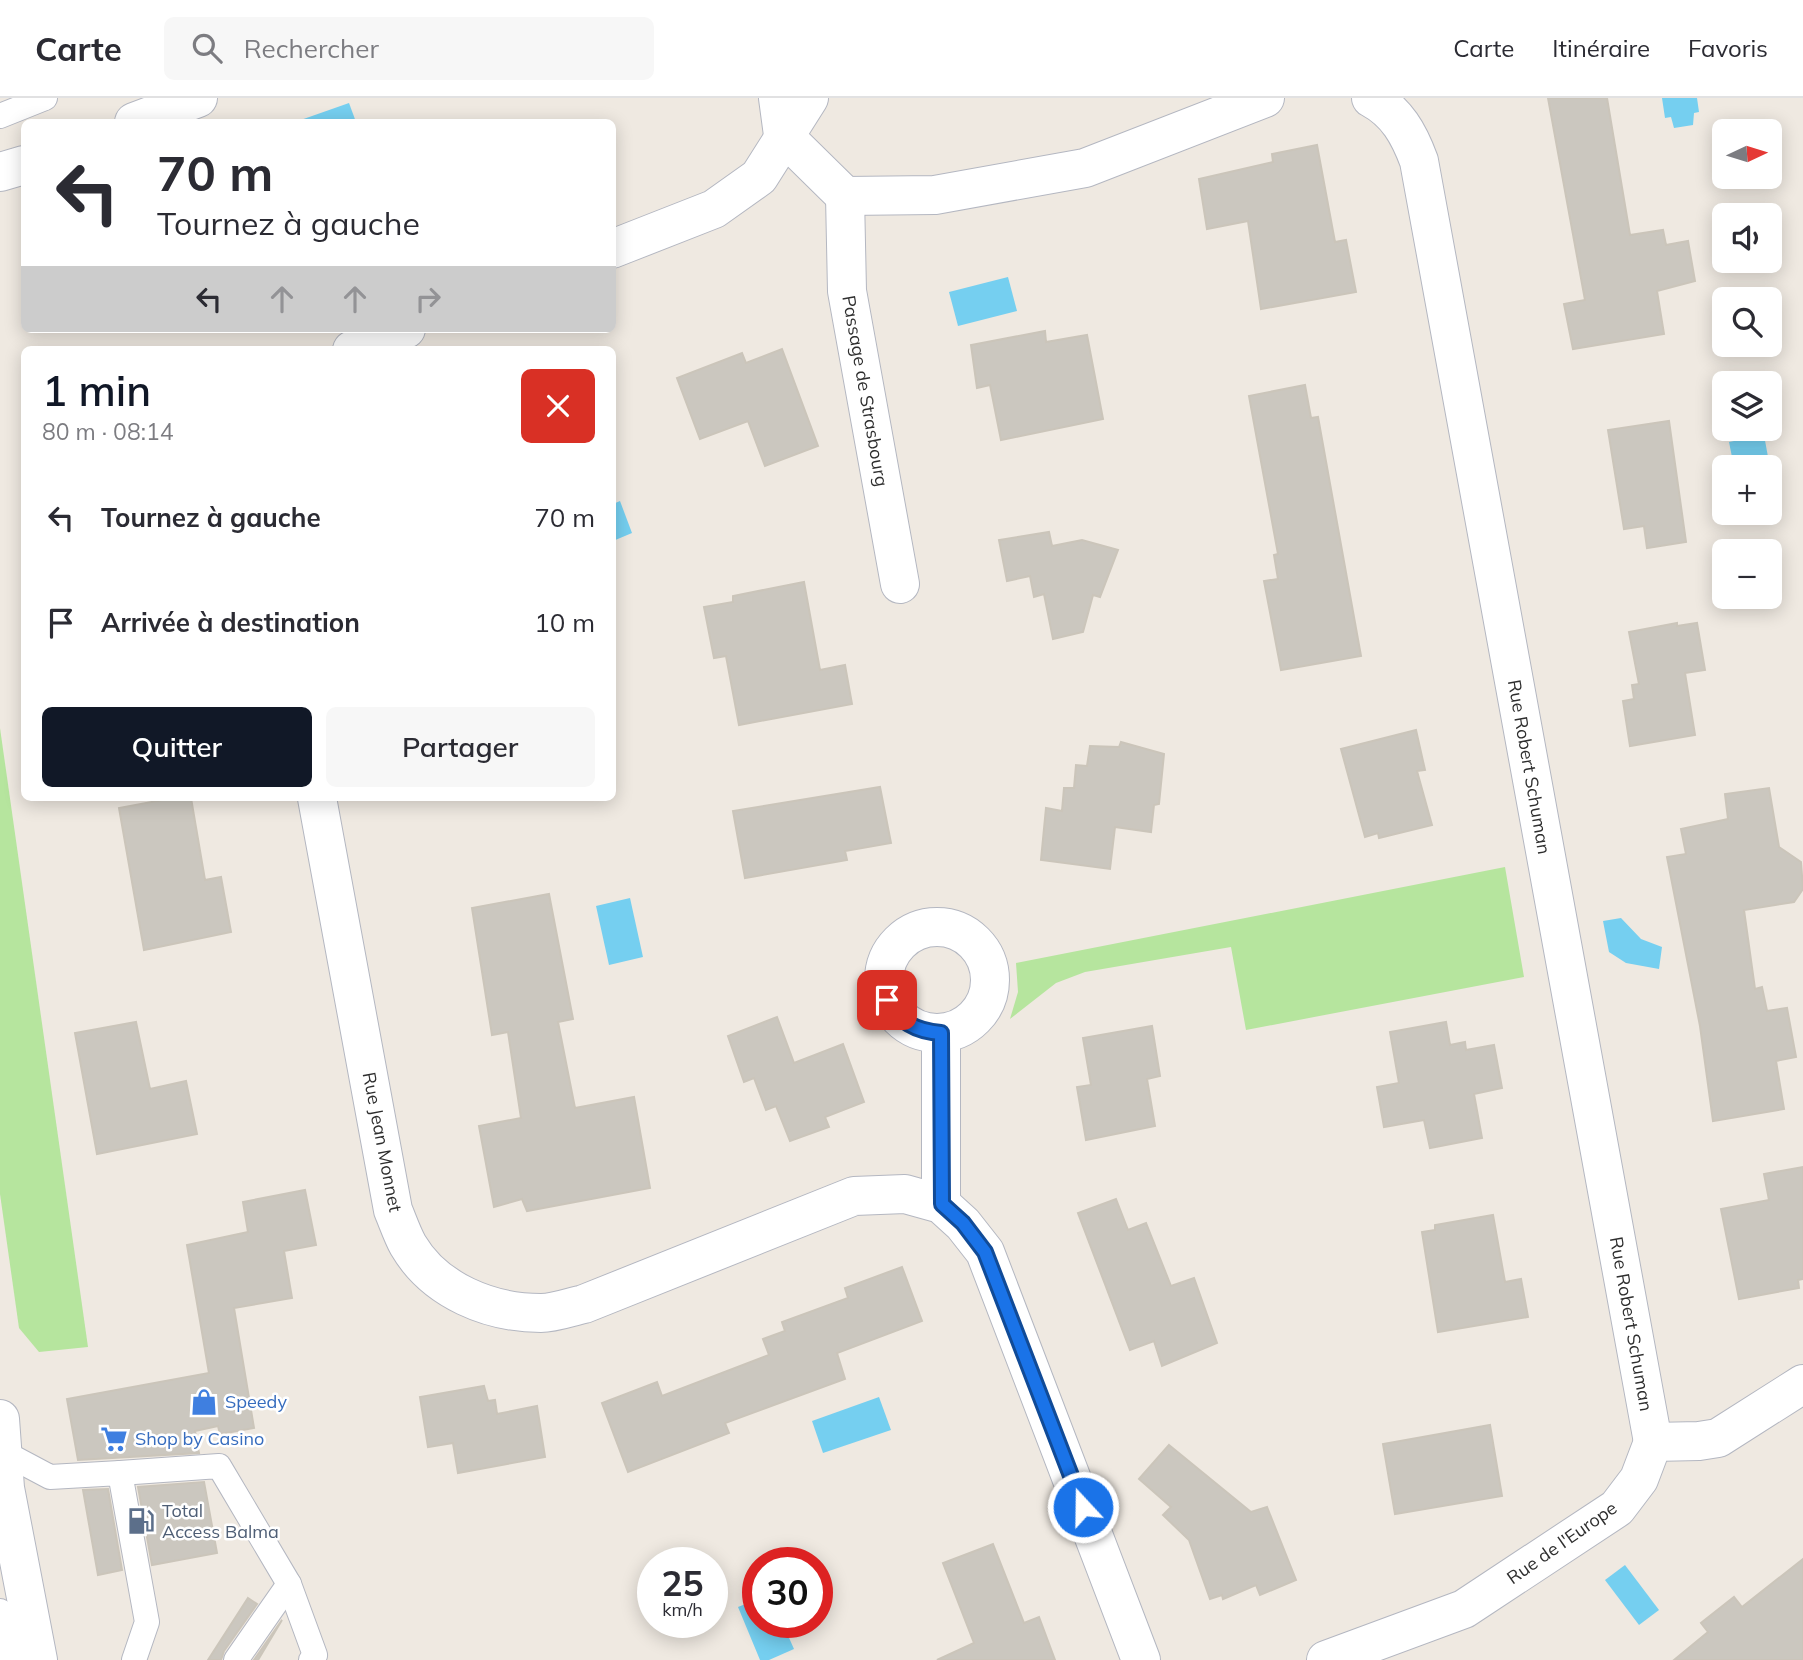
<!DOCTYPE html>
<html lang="fr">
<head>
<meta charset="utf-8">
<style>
	body { margin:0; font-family:Mulish,sans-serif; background:#f7f7f7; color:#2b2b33; height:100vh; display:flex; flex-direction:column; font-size:26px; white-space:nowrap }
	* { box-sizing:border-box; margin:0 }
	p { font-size:23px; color:#7c7c81 }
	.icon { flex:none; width:38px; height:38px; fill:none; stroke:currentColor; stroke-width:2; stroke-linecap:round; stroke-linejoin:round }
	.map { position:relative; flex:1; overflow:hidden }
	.sheet { position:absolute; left:21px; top:248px; width:595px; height:455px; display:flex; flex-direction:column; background:#fff; border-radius:10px; box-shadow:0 4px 18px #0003 }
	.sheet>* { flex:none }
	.top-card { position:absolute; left:21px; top:21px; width:595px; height:214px; border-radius:10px; box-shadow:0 4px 18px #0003; background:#fff; color:#2b2b33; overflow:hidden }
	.needle { width:46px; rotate:86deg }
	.tools { position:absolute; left:1712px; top:21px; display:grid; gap:14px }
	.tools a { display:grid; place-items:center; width:70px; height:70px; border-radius:10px; background:#fff; box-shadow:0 4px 18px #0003; font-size:35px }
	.speed { position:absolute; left:637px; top:1449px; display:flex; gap:14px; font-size:35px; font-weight:700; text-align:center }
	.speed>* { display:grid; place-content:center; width:91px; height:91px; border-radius:50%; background:#fff; box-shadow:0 4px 18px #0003; line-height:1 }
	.speed small { font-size:18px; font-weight:400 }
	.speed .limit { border:10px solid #d22; background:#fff; color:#111 }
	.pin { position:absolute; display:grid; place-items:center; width:60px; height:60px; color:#fff; margin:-30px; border-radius:14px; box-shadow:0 4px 10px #0006 }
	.me { position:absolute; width:77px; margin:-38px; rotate:339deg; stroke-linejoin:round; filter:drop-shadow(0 0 5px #0008) }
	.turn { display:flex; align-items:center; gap:24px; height:147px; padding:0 21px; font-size:32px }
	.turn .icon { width:91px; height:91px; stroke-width:2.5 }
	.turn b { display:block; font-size:49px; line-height:60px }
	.lanes { display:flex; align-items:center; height:66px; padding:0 21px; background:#0003; justify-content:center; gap:35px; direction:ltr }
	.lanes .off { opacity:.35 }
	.round { display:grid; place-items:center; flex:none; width:74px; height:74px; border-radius:10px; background:#f7f7f7 }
	.summary { display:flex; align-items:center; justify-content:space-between; height:119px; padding:0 21px }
	h1 { font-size:42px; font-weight:600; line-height:52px; color:#111827 }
	.cta { display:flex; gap:14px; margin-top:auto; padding:14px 21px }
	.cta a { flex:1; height:80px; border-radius:10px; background:#111827; color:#fff; font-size:28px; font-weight:600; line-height:80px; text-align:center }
	.cta a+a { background:#f7f7f7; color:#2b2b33 }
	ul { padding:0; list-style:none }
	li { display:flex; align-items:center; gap:21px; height:105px; padding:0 21px }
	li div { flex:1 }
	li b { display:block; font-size:26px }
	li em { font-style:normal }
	header { display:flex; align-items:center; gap:42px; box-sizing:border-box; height:98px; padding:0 35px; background:#fff; border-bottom:2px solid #e1e1e2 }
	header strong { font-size:33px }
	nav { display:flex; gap:38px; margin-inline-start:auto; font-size:24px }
	.search { width:490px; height:63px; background:#f7f7f7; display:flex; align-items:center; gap:18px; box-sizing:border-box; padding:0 24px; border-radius:10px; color:#7c7c81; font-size:26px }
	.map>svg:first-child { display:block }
</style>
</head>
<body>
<header>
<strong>Carte</strong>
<div class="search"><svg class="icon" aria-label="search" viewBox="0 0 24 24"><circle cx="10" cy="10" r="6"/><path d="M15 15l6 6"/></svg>Rechercher</div>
<nav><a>Carte</a><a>Itinéraire</a><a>Favoris</a></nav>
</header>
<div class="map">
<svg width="1803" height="1562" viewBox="0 0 1803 1562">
	<rect width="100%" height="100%" fill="#efe9e1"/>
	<!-- green -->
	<g fill="#b6e59e">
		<path d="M0,630L88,1249L39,1254L19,1230L0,1096Z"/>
		<path d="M1505,769L1524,879L1246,932L1231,849L1085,874L1056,885L1010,921L1018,894L1016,865Z"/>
	</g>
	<!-- water -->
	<g fill="#75cff0">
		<path d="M1662,0H1697L1699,14L1694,15L1693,27L1674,30L1671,19L1665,20Z"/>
		<path d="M349,5L356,24H295Z"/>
		<path d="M1008,179L1017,213L958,228L949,194Z"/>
		<path d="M1764,337L1775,397L1769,398V369H1734L1729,344Z"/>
		<path d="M620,403L632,435L613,443V406Z"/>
		<path d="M630,800L643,859L609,867L596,808Z"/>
		<path d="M1621,820L1641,841L1662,849L1659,871L1626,865L1609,854L1603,823Z"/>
		<path d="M879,1299L891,1332L823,1355L812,1323Z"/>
		<path d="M1625,1467L1659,1512L1639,1527L1605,1482Z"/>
		<path d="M758,1501V1524H782L794,1551L769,1562H760L738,1509Z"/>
	</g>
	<!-- building -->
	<g fill="#cbc7bf" stroke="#cbc5ba" stroke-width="2">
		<path d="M1548,0H1607L1630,137L1663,132L1666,147L1688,143L1695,183L1657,193L1664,236L1573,251L1564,206L1585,202Z"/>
		<path d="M1317,47L1335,144L1346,142L1356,194L1261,211L1248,123L1207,131L1199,81L1273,64L1272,56Z"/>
		<path d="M1045,233L1046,244L1087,237L1103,321L1001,342L990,287L977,290L971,247Z"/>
		<path d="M782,251L818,348L765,368L748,323L700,341L677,280L742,255L746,265Z"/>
		<path d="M1305,287L1311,320L1318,319L1361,558L1281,572L1264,483L1278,481L1274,457L1278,456L1249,298Z"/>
		<path d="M1669,323L1686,444L1647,450L1644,428L1624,431L1608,332Z"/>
		<path d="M1049,434L1052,448L1082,442L1118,452L1100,499L1093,497L1083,534L1053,541L1044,496L1034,499L1030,478L1007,483L999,442Z"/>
		<path d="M804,484L820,572L845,567L852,606L739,627L726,558L714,560L704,509L733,504V498Z"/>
		<path d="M1677,525V528L1697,525L1705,572L1685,575L1695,637L1630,648L1623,603L1634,601L1632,587L1639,586L1629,534Z"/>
		<path d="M1416,632L1425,672L1417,673L1432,727L1379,740L1378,735L1365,739L1341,651Z"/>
		<path d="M1121,644L1164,656L1159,706L1154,707L1151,734L1115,729L1110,771L1041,762L1046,710L1062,713L1064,690H1074L1076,667L1087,668L1090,648L1119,649Z"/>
		<path d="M880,689L891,745L845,753L847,762L745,780L733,713Z"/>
		<path d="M1769,690L1779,749L1801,764L1803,791L1794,804L1744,812L1755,891L1762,889L1767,913L1787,910L1796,959L1776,963L1784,1011L1713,1023L1700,928L1667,759L1686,756L1681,731L1728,721L1725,696Z"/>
		<path d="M173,700H191L205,782L221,779L231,834L144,852L119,710Z"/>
		<path d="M549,796L573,921L558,924L575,1010L634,999L650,1090L527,1113L522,1101L494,1109L479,1028L521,1020L508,934L492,937L472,810Z"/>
		<path d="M777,919L794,965L843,946L864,1004L825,1019L829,1029L790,1043L776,1008L766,1012L754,980L744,984L728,938Z"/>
		<path d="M136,924L150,991L186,983L197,1036L97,1056L75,935Z"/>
		<path d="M1446,924L1450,947L1465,944L1466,952L1494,947L1502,990L1474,996L1482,1040L1430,1050L1424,1022L1384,1029L1377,989L1399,985L1390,934Z"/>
		<path d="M1152,928L1160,978L1147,981L1155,1028L1086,1042L1077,989L1091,987L1083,940Z"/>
		<path d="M1803,1069V1181L1798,1182L1799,1190L1739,1201L1721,1111L1769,1102L1764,1076Z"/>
		<path d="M305,1092L316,1147L284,1153L292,1200L234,1210L254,1330L220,1336L218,1328L195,1333L199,1355L78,1362L67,1301L209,1275L187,1147L248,1134L243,1104Z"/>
		<path d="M1116,1101L1128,1132L1146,1125L1171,1188L1194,1180L1217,1245L1162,1268L1154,1243L1130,1252L1078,1115Z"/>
		<path d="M1493,1117L1505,1184L1521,1181L1528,1219L1438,1234L1422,1134L1435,1132V1127Z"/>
		<path d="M902,1169L922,1223L837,1255L845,1281L725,1325L729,1335L628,1374L602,1305L657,1284L662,1298L769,1257L763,1241L785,1233L782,1224L848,1200L845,1190Z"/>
		<path d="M484,1288L488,1303L495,1302L497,1316L537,1308L545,1359L458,1375L453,1345L428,1349L420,1299Z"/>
		<path d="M1490,1327L1502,1398L1395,1416L1383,1346Z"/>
		<path d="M1169,1347L1251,1414L1267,1409L1296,1482L1260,1497L1256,1487L1223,1501L1222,1497L1210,1501L1189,1442L1163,1417L1171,1409L1139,1381Z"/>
		<path d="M204,1384L217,1455L152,1467L138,1389Z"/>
		<path d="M108,1391L122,1472L98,1477L83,1392Z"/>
		<path d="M993,1446L1024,1525L1039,1519L1055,1562H937L974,1545L943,1465Z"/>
		<path d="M1803,1461V1562H1674L1708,1534L1701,1525L1734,1499L1742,1509Z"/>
		<path d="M248,1500L257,1506L224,1553L221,1562H208Z"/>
		<path d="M282,1522L258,1562H254Z"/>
	</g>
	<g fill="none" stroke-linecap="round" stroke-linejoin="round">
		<defs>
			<g id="service">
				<path d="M0,18L45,0"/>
				<path d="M3,1354L50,1379L120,1375L147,1524L134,1562"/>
				<path d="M120,1375L219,1368L289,1486L315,1557L311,1562"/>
				<path d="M0,1513L9,1562"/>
				<path d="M236,1562L289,1486"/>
			</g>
			<g id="minor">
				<path d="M778,0L783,37L845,98L935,97L1085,70L1265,0"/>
				<path d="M1371,0C1397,14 1409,36 1419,63L1653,1344"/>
				<path d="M845,98L847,193L900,486"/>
				<path d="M612,151L714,111L759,79L809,0"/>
				<path d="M352,252L406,231"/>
				<path d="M317,700L393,1112C398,1124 402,1136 408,1147C435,1193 490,1215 541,1215C555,1215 570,1209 584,1206L854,1098L905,1096L941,1106L963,1126L985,1154L1141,1562"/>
				<circle cx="937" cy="882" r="53"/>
				<path d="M941,935V1106"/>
				<path d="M1326,1562L1464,1511L1617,1410L1639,1381L1653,1344L1699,1343L1718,1340L1803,1286"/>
			</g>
			<g id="tertiary">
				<path d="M134,24L198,0"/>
				<path d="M0,74L24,67"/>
			</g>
			<path id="secondary" d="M0,1321L5,1390L38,1562"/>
		</defs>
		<!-- service casing -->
		<use href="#service" stroke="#b4b7c1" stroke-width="26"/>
		<!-- minor casing -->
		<use href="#minor" stroke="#b4b7c1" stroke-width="40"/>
		<!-- tertiary casing -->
		<use href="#tertiary" stroke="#b4b7c1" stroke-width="40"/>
		<!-- secondary casing -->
		<use href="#secondary" stroke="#b4b7c1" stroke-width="40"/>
		<!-- service -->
		<use href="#service" stroke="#fff" stroke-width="24"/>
		<!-- minor -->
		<use href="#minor" stroke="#fff" stroke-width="38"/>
		<!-- tertiary -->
		<use href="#tertiary" stroke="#fff" stroke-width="38"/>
		<!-- secondary -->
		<use href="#secondary" stroke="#fff" stroke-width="38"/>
	</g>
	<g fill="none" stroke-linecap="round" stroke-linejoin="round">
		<defs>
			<path id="route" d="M887,902C900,924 915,933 941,935L942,1106L963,1125L985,1154L1083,1409"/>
		</defs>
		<!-- route casing -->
		<use href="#route" stroke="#114b97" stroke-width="18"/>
		<!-- route -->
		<use href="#route" stroke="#1a73e8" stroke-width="12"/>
	</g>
	<!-- icons -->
	<defs>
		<symbol id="shop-bare" viewBox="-9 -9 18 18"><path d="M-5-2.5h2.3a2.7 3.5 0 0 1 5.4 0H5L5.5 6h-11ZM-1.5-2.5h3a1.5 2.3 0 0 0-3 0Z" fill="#3f7fe0" stroke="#fff" stroke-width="2.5" paint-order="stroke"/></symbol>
		<symbol id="supermarket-bare" viewBox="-9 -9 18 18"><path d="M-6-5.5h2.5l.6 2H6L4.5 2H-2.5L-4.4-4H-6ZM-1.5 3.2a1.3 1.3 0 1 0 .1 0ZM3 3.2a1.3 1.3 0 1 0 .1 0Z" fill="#3f7fe0" stroke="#fff" stroke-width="2.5" paint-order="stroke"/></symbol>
		<symbol id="fuel-bare" viewBox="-9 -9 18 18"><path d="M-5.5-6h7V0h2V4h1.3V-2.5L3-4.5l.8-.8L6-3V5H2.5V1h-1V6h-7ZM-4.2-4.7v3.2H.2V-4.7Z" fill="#5c6f8a" stroke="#fff" stroke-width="2.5" paint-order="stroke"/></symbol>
	</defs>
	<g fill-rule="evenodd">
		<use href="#shop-bare" x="185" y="1285" width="38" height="38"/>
		<use href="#supermarket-bare" x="95" y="1322" width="38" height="38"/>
		<use href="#fuel-bare" x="122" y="1404" width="38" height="38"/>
	</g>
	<g text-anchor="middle" stroke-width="5" stroke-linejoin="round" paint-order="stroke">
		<!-- street labels -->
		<g font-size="18" fill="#2e2e2e" stroke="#fff">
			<text transform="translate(865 293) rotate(80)" y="6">Passage de Strasbourg</text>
			<text transform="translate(1529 669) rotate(80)" y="6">Rue Robert Schuman</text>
			<text transform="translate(382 1044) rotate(79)" y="6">Rue Jean Monnet</text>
			<text transform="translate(1631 1226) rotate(80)" y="6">Rue Robert Schuman</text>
			<text transform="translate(1562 1445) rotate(-35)" y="6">Rue de l'Europe</text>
		</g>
		<!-- shop labels -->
		<g font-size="18" fill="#366cbe" stroke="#fff" text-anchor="start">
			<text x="225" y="1310">Speedy</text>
			<text x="135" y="1347">Shop by Casino</text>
		</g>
		<!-- service labels -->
		<g font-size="18" fill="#4e5e75" stroke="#fff" text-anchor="start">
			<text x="162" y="1419">Total<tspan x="162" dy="21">Access Balma</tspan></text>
		</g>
	</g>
</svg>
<div class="tools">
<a><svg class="needle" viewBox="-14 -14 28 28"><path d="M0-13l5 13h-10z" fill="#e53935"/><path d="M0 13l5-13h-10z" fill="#7c7c81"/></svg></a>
<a><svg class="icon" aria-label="sound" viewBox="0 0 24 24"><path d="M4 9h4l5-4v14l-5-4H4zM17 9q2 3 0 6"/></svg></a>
<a><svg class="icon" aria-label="search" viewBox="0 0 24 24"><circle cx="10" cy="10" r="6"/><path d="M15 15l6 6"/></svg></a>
<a><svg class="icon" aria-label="layers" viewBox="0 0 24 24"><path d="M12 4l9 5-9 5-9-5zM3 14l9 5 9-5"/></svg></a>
<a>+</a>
<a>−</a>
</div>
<div class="speed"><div>25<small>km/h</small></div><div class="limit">30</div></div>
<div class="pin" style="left:887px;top:902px;background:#d93025"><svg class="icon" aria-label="arrive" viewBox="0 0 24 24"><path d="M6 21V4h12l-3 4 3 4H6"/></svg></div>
<svg class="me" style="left:1083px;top:1409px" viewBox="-20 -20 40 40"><circle r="17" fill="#1a73e8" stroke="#fff" stroke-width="3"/><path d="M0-11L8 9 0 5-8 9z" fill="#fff"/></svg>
<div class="top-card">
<div class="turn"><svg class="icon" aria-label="left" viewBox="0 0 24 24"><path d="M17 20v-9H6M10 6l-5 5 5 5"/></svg><div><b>70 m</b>Tournez à gauche</div></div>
<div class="lanes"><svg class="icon" aria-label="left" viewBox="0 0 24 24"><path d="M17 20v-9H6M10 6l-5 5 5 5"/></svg><svg class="icon off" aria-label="ahead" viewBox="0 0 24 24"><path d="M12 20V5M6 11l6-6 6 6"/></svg><svg class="icon off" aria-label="ahead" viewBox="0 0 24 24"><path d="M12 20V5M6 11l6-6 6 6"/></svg><svg class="icon off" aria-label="right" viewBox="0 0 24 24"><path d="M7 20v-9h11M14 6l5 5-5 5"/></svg></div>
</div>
<section class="sheet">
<div class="summary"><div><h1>1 min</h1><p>80 m · 08:14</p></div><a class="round" style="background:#d93025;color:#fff"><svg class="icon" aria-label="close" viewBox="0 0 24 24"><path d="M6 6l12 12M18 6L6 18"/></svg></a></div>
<ul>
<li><svg class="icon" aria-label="left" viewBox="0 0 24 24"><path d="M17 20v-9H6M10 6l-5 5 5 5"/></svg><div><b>Tournez à gauche</b></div><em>70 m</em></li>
<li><svg class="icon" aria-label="arrive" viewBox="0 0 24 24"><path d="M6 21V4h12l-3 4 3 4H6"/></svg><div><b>Arrivée à destination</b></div><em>10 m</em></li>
</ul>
<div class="cta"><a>Quitter</a><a>Partager</a></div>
</section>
</div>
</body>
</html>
